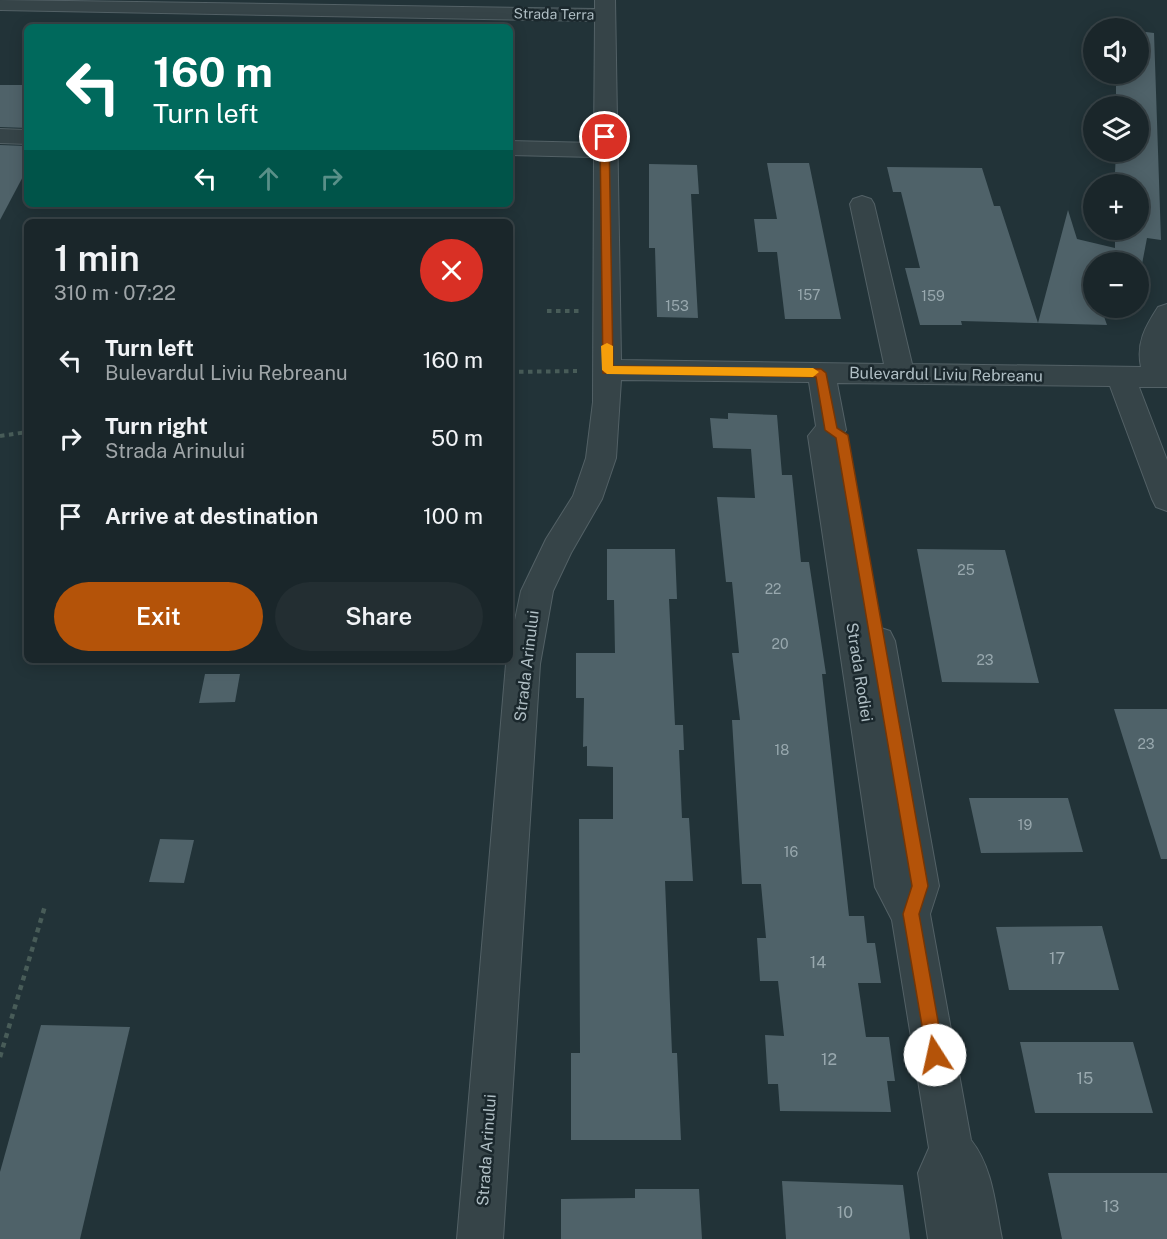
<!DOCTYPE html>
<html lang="en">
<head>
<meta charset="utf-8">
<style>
	body { margin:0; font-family:"Public Sans",sans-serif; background:#232e32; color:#f1f3f6; height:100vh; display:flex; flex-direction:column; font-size:22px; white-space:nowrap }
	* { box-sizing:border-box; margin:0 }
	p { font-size:20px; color:#9fa5a8 }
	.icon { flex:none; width:33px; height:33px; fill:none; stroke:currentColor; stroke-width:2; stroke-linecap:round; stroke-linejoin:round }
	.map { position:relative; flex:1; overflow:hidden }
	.panel { position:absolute; left:24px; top:219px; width:489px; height:444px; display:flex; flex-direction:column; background:#1a262a; border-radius:9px; box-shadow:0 3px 15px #0003,0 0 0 2px #384347 }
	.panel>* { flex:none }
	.guide { position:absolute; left:24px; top:24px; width:489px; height:183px; border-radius:9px; box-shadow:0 3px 15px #0003,0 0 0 2px #384347; background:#00695c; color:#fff; overflow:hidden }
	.controls { position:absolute; left:1083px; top:18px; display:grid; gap:12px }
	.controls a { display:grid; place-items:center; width:66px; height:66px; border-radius:50%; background:#1a262a; box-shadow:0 3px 15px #0003,0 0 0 2px #384347; font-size:30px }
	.pin { position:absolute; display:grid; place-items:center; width:51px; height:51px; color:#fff; margin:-26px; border:3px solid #fff; border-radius:50%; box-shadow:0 2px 6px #0007 }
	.me { position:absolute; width:66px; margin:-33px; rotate:350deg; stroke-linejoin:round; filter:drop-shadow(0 0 4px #0008) }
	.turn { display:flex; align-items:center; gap:21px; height:126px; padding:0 30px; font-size:27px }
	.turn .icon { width:78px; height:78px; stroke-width:2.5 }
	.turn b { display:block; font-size:42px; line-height:51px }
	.lanes { display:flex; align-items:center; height:57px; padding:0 30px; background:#0003; justify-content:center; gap:30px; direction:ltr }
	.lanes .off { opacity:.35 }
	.round { display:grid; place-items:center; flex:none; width:63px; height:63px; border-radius:32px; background:#232e32 }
	.overview { display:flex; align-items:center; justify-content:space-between; height:102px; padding:0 30px }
	h1 { font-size:36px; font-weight:600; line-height:45px }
	.cta { display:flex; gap:12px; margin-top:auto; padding:12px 30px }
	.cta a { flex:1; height:69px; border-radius:36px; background:#b45309; color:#fff; font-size:24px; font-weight:600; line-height:69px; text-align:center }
	.cta a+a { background:#232e32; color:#f1f3f6 }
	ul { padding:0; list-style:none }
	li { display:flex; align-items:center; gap:18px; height:78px; padding:0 30px }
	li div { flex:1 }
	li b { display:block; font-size:22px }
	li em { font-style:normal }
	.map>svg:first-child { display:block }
</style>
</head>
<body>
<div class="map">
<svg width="1167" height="1239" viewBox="0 0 1167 1239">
	<rect width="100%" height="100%" fill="#223338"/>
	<!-- building -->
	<g fill="#4f6269">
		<path d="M1138,31L1154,33L1161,240L1147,238L1139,280L1138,262H1094V269L1087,267L1094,286V308H1101L1107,325L961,321L962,325H920L905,268H920L901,192H893L887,167L982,168L994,206H1000L1038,323L1068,210L1077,239L1115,248V230H1138V184H1115V173L1116,152H1138V106H1116V74H1138Z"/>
		<path d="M0,85H27V128L0,127Z"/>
		<path d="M0,145L27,146V169L0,220Z"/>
		<path d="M767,163H809L841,319H785L777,252H758L754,219H777Z"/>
		<path d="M649,164L697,165L699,194H691L698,318L657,317L655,248H649Z"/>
		<path d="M728,413L777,415L782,475H792L801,562H809L826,674H822L849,916H864L867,943H875L881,983H858L866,1037H889L895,1081H887L891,1112L780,1111L778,1084H768L765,1035L784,1036L781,1008L778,981H760L757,938H766L761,884H742L732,720H740L732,653H739L732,582H726L717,497L755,498L751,449L713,448L710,418L728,419Z"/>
		<path d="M607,549H675L677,599H669L675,725H683L684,750H679L682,818H689L693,881H665L672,1053H677L681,1140H571V1053H580L579,819H613V767L587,766V746L583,747L584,698H576V653H615L614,600H607Z"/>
		<path d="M917,549L1005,550L1039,683L942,682Z"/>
		<path d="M205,674H240L235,702L199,703Z"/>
		<path d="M1114,709H1167V859H1161Z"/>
		<path d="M969,798H1068L1083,852L981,853Z"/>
		<path d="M160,839L194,840L184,883L149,882Z"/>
		<path d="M1102,926L1119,990H1009L996,927Z"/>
		<path d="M41,1025L130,1027L80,1239H0V1172Z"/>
		<path d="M1020,1042H1133L1153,1113H1035Z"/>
		<path d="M1048,1173H1167V1239H1062Z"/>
		<path d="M782,1181L903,1185L910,1239H786Z"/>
		<path d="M635,1189H699L702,1239H561V1199L635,1198Z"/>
	</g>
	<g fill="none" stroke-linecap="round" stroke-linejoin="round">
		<defs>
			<g id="minor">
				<path d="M0,0L595,9V0H615L621,360L884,364L850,204L853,199L862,196L871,199L874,204L912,364L1141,367C1136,343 1145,327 1158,307L1167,304V387H1139L1167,460V511L1156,507L1152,499L1110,386L837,383L846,430L838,440L870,630L878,627L890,631L895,641L939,886L930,914L971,1140C993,1168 995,1204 1002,1239H928L918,1173L929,1148L892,920L875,887L808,436L816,426L809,382L621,380L616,458L602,499L571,553L553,591L540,664L503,1239H457L506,664L507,660H510V644L521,591L546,539L573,496L586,458L593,402L594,157L510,155V141L594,143L595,21L0,10Z"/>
				<path d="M0,129L27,130V144L0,143Z"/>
			</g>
		</defs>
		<!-- minor casing -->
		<use href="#minor" stroke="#536166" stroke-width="2"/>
		<!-- path-far1 -->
		<g stroke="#485c58" stroke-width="4" stroke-dasharray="4.5 4.5" stroke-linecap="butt">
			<path d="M547,311H579"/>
			<path d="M510,372L577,371"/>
			<path d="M0,436L27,432"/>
		</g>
		<!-- path -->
		<path stroke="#485c58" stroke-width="4.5" stroke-dasharray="5 5" stroke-linecap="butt" d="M0,1057L45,906"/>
		<!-- minor -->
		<use href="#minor" fill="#364448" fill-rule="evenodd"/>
	</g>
	<!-- route -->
	<path fill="#b45309" stroke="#753606" stroke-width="1.5" d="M605,134L609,137L613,366L821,369L826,373L837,428L848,435L928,886L919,914L944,1055L942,1061L935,1064L929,1061L927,1055L903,914L912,886L836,438L825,430L816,377L603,373L600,137Z"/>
	<!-- slow -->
	<path fill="#f59e0b" d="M607,343L613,346V366L813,368L819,372L813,377L607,374L602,370L601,346Z"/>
	<g text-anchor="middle" stroke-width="5" stroke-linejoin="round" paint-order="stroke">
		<!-- far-street labels -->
		<g font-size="14" fill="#b0bfc5" stroke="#1b282d">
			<text transform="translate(554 14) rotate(1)" y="5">Strada Terra</text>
		</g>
		<!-- number labels -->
		<g font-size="14" fill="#98a8ae">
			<text x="809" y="300">157</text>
			<text x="933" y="301">159</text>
			<text x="677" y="311">153</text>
			<text x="966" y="575">25</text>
			<text x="773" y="594">22</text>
			<text x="780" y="649">20</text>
			<text x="985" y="665">23</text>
			<text x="1146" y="749">23</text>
			<text x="782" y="755">18</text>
			<text x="1025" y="830">19</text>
			<text x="791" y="857">16</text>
		</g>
		<!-- street labels -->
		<g font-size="16" fill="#b0bfc5" stroke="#1b282d">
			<text transform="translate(946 374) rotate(1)" y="6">Bulevardul Liviu Rebreanu</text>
			<text transform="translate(526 666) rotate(-83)" y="6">Strada Arinului</text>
			<text transform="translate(860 672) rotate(81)" y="6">Strada Rodiei</text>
			<text transform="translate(486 1150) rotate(-86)" y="6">Strada Arinului</text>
		</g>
		<!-- near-number labels -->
		<g font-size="16" fill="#98a8ae">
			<text x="1057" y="964">17</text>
			<text x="818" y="968">14</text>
			<text x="829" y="1065">12</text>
			<text x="1085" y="1084">15</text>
			<text x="1111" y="1212">13</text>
			<text x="845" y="1218">10</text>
		</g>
	</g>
</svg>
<div class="controls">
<a><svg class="icon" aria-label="sound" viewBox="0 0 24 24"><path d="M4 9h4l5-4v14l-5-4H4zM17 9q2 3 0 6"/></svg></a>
<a><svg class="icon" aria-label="layers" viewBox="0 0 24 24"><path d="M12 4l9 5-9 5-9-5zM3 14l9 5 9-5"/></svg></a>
<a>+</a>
<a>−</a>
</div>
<div class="pin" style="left:605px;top:137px;background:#d93025"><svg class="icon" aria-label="arrive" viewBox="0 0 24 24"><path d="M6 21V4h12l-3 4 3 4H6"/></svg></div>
<svg class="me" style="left:935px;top:1055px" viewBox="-20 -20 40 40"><circle r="19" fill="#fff"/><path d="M0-13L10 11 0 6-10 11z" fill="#b45309"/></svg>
<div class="guide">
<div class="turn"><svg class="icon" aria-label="left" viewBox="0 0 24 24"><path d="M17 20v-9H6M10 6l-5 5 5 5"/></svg><div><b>160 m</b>Turn left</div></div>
<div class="lanes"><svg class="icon" aria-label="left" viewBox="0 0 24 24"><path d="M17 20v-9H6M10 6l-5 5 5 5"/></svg><svg class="icon off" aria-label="ahead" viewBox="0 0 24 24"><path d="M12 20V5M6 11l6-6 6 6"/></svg><svg class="icon off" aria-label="right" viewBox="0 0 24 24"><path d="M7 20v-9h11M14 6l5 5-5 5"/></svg></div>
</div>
<section class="panel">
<div class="overview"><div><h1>1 min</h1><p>310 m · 07:22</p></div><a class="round" style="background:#d93025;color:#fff"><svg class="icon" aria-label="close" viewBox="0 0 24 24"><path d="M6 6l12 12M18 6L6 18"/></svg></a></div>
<ul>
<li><svg class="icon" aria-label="left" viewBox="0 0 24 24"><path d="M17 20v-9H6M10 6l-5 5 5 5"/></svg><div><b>Turn left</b><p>Bulevardul Liviu Rebreanu</p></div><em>160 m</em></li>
<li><svg class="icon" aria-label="right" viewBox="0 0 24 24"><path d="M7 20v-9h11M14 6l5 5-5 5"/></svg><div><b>Turn right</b><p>Strada Arinului</p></div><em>50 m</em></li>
<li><svg class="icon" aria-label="arrive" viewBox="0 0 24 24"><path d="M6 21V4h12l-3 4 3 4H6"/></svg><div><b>Arrive at destination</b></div><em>100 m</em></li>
</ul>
<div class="cta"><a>Exit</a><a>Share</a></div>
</section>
</div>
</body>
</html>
